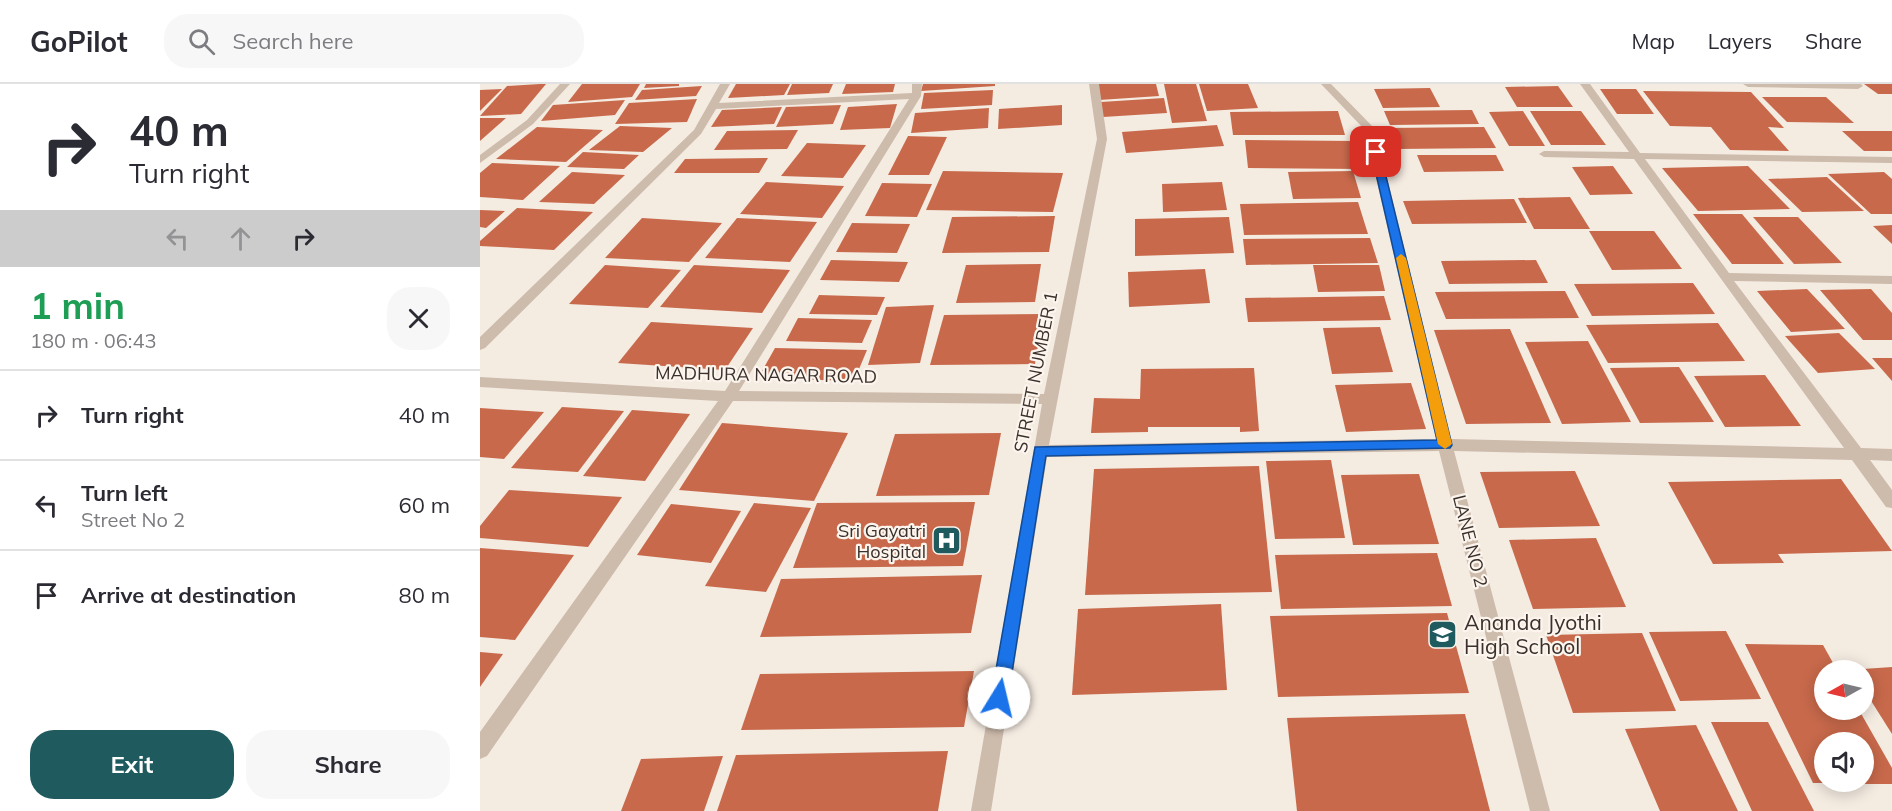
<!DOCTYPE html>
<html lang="en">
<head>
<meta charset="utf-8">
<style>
	body { margin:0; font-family:Mulish,sans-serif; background:#f7f7f7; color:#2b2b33; height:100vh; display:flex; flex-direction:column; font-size:22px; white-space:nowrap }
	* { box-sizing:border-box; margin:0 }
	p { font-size:20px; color:#7c7c81 }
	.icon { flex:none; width:33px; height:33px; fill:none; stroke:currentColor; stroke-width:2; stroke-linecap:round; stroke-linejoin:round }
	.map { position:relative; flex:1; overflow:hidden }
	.sheet { display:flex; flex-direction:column; background:#fff; width:480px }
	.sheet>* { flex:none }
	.banner { background:#fff; color:#2b2b33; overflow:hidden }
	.needle { width:39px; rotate:262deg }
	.controls { position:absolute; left:1334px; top:576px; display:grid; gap:12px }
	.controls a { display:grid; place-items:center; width:60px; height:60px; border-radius:50%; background:#fff; box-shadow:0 3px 15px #0003; font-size:30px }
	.pin { position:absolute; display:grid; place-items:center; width:51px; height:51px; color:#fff; margin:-26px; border-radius:12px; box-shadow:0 3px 9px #0006 }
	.me { position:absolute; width:66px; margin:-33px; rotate:9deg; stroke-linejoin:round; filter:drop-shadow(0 0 4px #0008) }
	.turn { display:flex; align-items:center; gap:21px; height:126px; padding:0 30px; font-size:27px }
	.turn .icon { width:78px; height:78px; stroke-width:2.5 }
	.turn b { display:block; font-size:42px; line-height:51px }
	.lanes { display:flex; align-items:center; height:57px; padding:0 30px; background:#0003; justify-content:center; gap:30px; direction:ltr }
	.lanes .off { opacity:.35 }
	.round { display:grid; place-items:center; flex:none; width:63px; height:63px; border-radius:24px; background:#f7f7f7 }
	.head { display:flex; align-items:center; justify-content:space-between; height:102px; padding:0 30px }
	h1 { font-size:36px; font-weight:700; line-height:45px; color:#1e9e55 }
	.button { display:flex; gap:12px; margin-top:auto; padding:12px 30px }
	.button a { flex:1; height:69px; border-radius:24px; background:#1f5a5e; color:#fff; font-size:24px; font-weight:700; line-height:69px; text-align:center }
	.button a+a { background:#f7f7f7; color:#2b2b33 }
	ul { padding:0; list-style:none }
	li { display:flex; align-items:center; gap:18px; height:90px; padding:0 30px; border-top:2px solid #e1e1e2 }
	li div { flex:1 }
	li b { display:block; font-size:22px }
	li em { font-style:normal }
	header { display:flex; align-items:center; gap:36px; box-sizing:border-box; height:84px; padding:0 30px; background:#fff; border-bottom:2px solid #e1e1e2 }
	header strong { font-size:28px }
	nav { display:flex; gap:33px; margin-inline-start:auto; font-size:21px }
	.search { width:420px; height:54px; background:#f7f7f7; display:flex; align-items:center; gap:15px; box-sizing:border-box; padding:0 21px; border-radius:24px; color:#7c7c81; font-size:22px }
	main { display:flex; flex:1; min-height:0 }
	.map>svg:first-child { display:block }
</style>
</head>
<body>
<header>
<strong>GoPilot</strong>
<div class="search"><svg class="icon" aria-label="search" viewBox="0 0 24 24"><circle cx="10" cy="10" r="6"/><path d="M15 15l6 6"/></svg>Search here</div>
<nav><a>Map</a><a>Layers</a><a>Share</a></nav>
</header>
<main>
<section class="sheet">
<div class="banner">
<div class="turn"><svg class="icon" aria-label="right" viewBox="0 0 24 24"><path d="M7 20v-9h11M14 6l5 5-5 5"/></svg><div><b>40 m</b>Turn right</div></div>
<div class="lanes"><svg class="icon off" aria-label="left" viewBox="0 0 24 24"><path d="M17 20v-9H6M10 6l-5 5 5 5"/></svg><svg class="icon off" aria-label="ahead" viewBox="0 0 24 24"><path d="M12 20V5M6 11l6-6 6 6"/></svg><svg class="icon" aria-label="right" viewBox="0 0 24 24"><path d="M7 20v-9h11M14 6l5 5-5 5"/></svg></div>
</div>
<div class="head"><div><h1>1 min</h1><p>180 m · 06:43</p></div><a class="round"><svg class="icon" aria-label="close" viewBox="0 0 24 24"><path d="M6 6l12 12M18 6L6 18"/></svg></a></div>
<ul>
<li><svg class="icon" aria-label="right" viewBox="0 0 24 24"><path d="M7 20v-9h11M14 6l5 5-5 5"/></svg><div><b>Turn right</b></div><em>40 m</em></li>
<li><svg class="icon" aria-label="left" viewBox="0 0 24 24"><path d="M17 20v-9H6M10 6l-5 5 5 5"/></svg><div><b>Turn left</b><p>Street No 2</p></div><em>60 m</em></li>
<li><svg class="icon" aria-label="arrive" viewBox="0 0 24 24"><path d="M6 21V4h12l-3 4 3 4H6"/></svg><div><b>Arrive at destination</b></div><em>80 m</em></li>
</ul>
<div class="button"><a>Exit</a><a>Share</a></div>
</section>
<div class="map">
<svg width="1412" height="727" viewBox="0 0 1412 727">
	<rect width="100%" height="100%" fill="#f4ebe1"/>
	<!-- building -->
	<g fill="#c8694b">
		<path d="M60,0H66L41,30L0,32L27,2Z"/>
		<path d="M102,0H160L152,13L88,18Z"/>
		<path d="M166,0H199V2L164,4Z"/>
		<path d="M256,0H310L304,11L248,14Z"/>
		<path d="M312,0H353L349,9L307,11Z"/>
		<path d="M366,0H415L413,8L362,10Z"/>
		<path d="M443,0H515V2L441,7Z"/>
		<path d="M617,0H676L679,12L619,16Z"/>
		<path d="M684,0H716L727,37L692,39Z"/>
		<path d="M719,0H768L778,24L727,27Z"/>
		<path d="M1384,0H1412V10H1398Z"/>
		<path d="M222,2L216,12L155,16L162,6Z"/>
		<path d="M1078,2L1093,23H1037L1025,3Z"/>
		<path d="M950,4L960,23L903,24L894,5Z"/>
		<path d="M22,5L0,27V6Z"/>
		<path d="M1120,5H1156L1174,30H1137Z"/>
		<path d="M513,6L512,21L441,25L444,9Z"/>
		<path d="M1163,7L1271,8L1304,44L1288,43L1309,67L1250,66L1231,43L1190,42Z"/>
		<path d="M1282,13H1346L1374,39L1307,38Z"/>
		<path d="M684,14L687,29L623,33L621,18Z"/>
		<path d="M217,15L207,38L135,40L149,19Z"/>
		<path d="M145,16L135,31L61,37L73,21Z"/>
		<path d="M417,20L410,44L360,46L368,23Z"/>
		<path d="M361,21L353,40L296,43L306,23Z"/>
		<path d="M582,21V41L518,45L519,25Z"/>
		<path d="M302,23L294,40L231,43L242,26Z"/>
		<path d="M509,24L508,44L431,49L435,29Z"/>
		<path d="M992,26L999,40L910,41L904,27Z"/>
		<path d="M858,27L865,51H753L750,28Z"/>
		<path d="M1043,27L1065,62H1029L1009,28Z"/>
		<path d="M1050,27H1101L1126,61H1071Z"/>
		<path d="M0,34H26L0,57Z"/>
		<path d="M737,41L744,62L646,69L642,48Z"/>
		<path d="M140,42L192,44L163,68L109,66Z"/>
		<path d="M57,43L123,46L86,78L16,75Z"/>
		<path d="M1004,43L1016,64L915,65L908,44Z"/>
		<path d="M318,46L307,65L234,66L247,47Z"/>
		<path d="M1362,47H1412V67H1384Z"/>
		<path d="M428,52L467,53L449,91H408Z"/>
		<path d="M765,56L875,57L882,85L768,84Z"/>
		<path d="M327,59L386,61L363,94L301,92Z"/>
		<path d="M103,68L159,71L144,85L87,83Z"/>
		<path d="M937,71H1016L1024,87L944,88Z"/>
		<path d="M288,74L279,89H194L205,75Z"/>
		<path d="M12,79L80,82L43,116L0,113V89Z"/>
		<path d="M1133,82L1153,110L1110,111L1092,83Z"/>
		<path d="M1268,82L1310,125L1218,127L1182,84Z"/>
		<path d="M463,87L583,89L573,128L446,126Z"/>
		<path d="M873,87L881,114L813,115L808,88Z"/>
		<path d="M92,88L145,91L114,120L59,118Z"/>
		<path d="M1404,88L1412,95V130H1391L1348,90Z"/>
		<path d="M1347,93L1384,127L1322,128L1288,95Z"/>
		<path d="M286,98L364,102L342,134L260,130Z"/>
		<path d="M742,98L747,126L683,128L682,100Z"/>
		<path d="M402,99L452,100L437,133L385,132Z"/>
		<path d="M1090,113L1110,145H1054L1038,114Z"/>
		<path d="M1034,115L1047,139L932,140L923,117Z"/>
		<path d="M878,118L888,150L764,151L760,120Z"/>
		<path d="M37,124L113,128L74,166L0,162V157Z"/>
		<path d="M0,126L25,127L6,144L0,143Z"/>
		<path d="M1213,130H1262L1304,180H1252Z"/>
		<path d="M575,132L569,168L462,169L472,133Z"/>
		<path d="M749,133L754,169L655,172V135Z"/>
		<path d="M1273,133H1318L1362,179L1314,180Z"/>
		<path d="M162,134L242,139L209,178L125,174Z"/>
		<path d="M257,134L337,138L310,178L225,174Z"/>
		<path d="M372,139L430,140L417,169L356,168Z"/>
		<path d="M1412,141V160L1393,142Z"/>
		<path d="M1109,147H1174L1202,185L1132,186Z"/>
		<path d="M890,154L898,179L766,181L763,155Z"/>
		<path d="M351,176L428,178L419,198L340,196Z"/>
		<path d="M1056,176L1068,199L969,200L961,177Z"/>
		<path d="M561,180L555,218L476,219L486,181Z"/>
		<path d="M125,181L201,186L168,224L89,220Z"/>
		<path d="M214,181L310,186L282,229L180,223Z"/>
		<path d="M833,181H899L905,207L838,208Z"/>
		<path d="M725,185L730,219L649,223L648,188Z"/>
		<path d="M1213,199L1235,230L1112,232L1094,200Z"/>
		<path d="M1327,205L1365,245L1311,248L1277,207Z"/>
		<path d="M1391,205L1412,229V256H1383L1340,206Z"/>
		<path d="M1085,207L1099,234L966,235L955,208Z"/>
		<path d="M339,211L405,213L397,231L329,230Z"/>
		<path d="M904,212L911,236L768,238L765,214Z"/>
		<path d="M454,221L440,279L388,281L406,223Z"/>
		<path d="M563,230L555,280L450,281L464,231Z"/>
		<path d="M318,234L392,236L382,259L306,257Z"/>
		<path d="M171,238L273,244L245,286L138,279Z"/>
		<path d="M1238,239L1265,277L1128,279L1106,241Z"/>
		<path d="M900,243L913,288L852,290L843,244Z"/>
		<path d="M1030,245L1071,339L986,340L954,246Z"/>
		<path d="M1359,249L1395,285L1338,289L1305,252Z"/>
		<path d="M1108,257L1151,338L1082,340L1045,258Z"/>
		<path d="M295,264L387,266L374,297L278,294Z"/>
		<path d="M1392,274H1412V297Z"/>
		<path d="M1199,283L1234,338L1160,339L1130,284Z"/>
		<path d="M774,284L779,347L760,348V343H668V348L611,349L614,314L660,315L661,285Z"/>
		<path d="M1285,291L1321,342L1245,343L1214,292Z"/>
		<path d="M931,299L946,345L866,348L855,301Z"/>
		<path d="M82,323L144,327L98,388L31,384Z"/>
		<path d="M0,324L64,328L24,375L0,373Z"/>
		<path d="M152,326L210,330L165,397L103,392Z"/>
		<path d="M242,339L368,349L334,417L199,406Z"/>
		<path d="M521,349L509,411L396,412L415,350Z"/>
		<path d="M851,376L865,454L795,455L786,377Z"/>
		<path d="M779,382L792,508L605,511L614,385Z"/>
		<path d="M1095,387L1120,442L1019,444L1000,388Z"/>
		<path d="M939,390L959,460L873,461L861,391Z"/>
		<path d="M1361,395L1412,467L1298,470L1304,479L1233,480L1188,398Z"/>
		<path d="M29,406L142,413L108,463L0,454V442Z"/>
		<path d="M495,418L483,482L313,484L337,419Z"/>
		<path d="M274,419L331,424L286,508L225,502Z"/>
		<path d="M191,420L261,427L231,479L157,471Z"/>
		<path d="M1116,454L1146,523L1053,525L1029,456Z"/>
		<path d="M0,464L94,471L35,556L0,553Z"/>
		<path d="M957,469L972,522L801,525L795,471Z"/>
		<path d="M502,491L491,549L280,553L301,495Z"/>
		<path d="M741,520L747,606L592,611L598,525Z"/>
		<path d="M967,529L989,609L798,613L790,532Z"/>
		<path d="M1246,547L1281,615L1200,617L1169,548Z"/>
		<path d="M1162,549L1196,627L1093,629L1066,551Z"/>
		<path d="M1265,560L1343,561L1357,586H1344V626H1379L1412,684V700H1358V698H1383V658H1344V699H1333Z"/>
		<path d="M0,568L23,570L0,603Z"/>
		<path d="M1412,583V650L1383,604V585Z"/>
		<path d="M494,587L484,643L261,646L280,590Z"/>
		<path d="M985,630L1010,727H817L807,634Z"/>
		<path d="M1231,638H1288L1334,727H1272Z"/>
		<path d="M1216,641L1258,727H1180L1145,645Z"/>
		<path d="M468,667L458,727H237L256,671Z"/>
		<path d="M243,672L224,727H141L161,675Z"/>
	</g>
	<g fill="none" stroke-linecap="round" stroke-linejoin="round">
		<!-- minor -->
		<g fill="#cdbbac" fill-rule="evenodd">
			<path d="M80,0H90L53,40L0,79V71L47,36Z"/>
			<path d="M240,0H250L239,19L432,9V0H442L441,12L259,307L564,310L617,55L609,0H619L627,55L569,361L956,355L885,46L841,0H851L895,45L971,355L1364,364L1154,75L1064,73L1059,70L1064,67L1149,68L1100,0H1110L1160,69L1412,73V79L1165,75L1249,189L1412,192V200L1254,197L1381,364L1412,365V377L1390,376L1412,406V424L1406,423L1372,376L974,367L1070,727H1050L959,367L567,373L511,727H491L562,320L253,317L7,672L0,675V648L238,317L0,303V293L245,307L429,15L236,25L221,50L5,264L0,266V253L214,46Z"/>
			<path d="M1263,0H1381L1383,2L1378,5L1268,3Z"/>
		</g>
	</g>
	<!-- route -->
	<path fill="#1a73e8" stroke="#114b97" stroke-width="1.5" d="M896,65L900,68L972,361L970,364L566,372L528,614L525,620L519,623L513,620L511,614L555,363L957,356L891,68Z"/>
	<!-- slow -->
	<path fill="#f59e0b" d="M921,170L926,174L972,360L965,365L958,360L916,174Z"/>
	<!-- icons -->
	<defs>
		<symbol id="hospital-square" viewBox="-11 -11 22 22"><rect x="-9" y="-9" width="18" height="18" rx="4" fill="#1f5a5e" stroke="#fbf5ee"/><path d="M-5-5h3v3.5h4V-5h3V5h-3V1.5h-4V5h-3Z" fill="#fff"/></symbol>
		<symbol id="university-square" viewBox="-11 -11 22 22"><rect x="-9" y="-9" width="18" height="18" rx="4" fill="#1f5a5e" stroke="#fbf5ee"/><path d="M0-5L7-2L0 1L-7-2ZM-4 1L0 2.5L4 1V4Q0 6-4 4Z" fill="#fff"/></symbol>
	</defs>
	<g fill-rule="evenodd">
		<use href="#hospital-square" x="450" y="440" width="33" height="33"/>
		<use href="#university-square" x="946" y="534" width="33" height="33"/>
	</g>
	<g text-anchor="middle" stroke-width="4.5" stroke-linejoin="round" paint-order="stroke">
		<!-- street labels -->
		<g font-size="18" fill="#3b302b" stroke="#fbf5ee">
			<text transform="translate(556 288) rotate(-79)" y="6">STREET NUMBER 1</text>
			<text transform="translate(286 291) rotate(1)" y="6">MADHURA NAGAR ROAD</text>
			<text transform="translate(990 457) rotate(76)" y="6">LANE NO 2</text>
		</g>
		<!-- poi labels -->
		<g font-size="18" fill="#3b302b" stroke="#fbf5ee" text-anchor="end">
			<text x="446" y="453">Sri Gayatri<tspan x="446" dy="21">Hospital</tspan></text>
		</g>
		<!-- near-poi labels -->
		<g font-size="21" fill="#3b302b" stroke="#fbf5ee" text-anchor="start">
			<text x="984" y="546">Ananda Jyothi<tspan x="984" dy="24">High School</tspan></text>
		</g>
	</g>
</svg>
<div class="controls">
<a><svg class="needle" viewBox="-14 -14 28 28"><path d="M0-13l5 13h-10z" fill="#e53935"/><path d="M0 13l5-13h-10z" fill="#7c7c81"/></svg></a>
<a><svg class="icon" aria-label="sound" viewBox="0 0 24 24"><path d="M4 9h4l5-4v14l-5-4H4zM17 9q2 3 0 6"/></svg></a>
</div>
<div class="pin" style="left:896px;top:68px;background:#d93025"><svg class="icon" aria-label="arrive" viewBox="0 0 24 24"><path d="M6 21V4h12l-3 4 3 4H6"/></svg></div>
<svg class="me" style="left:519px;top:614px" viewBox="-20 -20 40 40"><circle r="19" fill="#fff"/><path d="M0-13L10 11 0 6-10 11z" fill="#1a73e8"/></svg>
</div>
</main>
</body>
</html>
